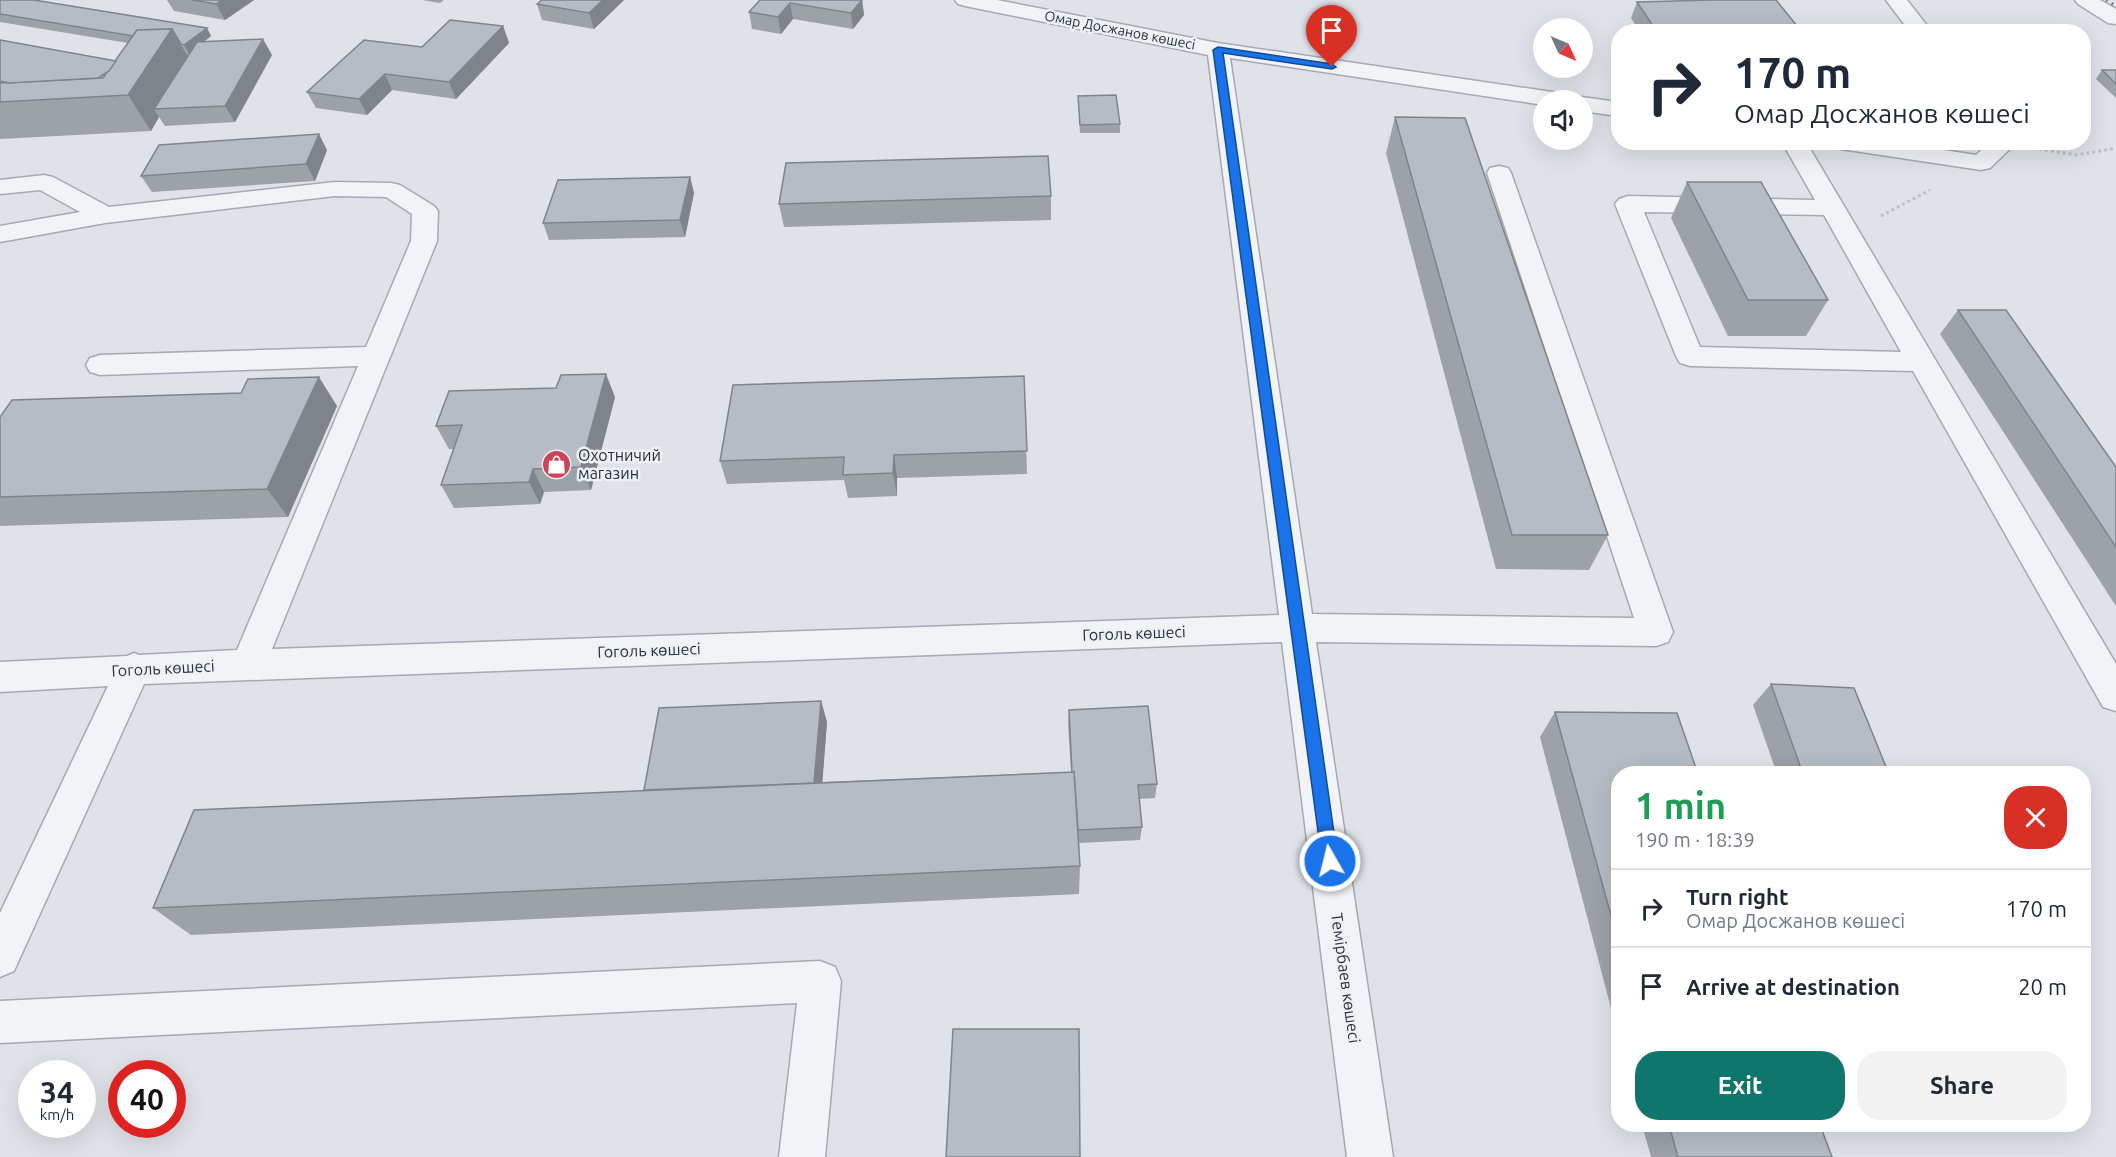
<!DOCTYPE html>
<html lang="en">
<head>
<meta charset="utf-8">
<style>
	body { margin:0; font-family:Ubuntu,sans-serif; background:#f2f2f3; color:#1f2937; height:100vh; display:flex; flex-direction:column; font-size:22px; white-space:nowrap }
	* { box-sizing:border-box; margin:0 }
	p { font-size:20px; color:#747a83 }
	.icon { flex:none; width:33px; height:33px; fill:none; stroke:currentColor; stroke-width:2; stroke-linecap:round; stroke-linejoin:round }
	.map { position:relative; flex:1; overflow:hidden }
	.details { position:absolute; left:1611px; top:766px; width:480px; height:366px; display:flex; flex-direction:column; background:#fff; border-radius:24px; box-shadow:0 6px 24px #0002 }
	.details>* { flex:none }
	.guide { position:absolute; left:1611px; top:24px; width:480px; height:126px; border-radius:24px; box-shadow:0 6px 24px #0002; background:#fff; color:#1f2937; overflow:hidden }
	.needle { width:39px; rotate:134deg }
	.fabs { position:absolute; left:1533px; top:18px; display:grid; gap:12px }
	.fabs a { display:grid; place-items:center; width:60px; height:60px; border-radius:50%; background:#fff; box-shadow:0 6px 24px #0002; font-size:30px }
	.speed { position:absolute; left:18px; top:1060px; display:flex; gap:12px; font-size:30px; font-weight:700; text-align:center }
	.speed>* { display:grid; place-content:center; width:78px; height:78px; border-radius:50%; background:#fff; box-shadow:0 6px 24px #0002; line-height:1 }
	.speed small { font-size:15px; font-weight:400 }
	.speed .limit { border:9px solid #d22; background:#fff; color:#111 }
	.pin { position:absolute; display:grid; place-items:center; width:51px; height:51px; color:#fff; margin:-62px -26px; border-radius:50% 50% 50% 0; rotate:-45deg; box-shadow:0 0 6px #0007 }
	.pin .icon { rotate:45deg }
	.me { position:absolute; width:66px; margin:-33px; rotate:352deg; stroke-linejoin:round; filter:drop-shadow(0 0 4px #0008) }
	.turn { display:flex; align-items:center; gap:21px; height:126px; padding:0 24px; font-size:27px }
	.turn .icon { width:78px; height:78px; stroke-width:2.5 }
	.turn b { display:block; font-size:42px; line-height:51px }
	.round { display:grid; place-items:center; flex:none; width:63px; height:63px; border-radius:24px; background:#f2f2f3 }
	.summary { display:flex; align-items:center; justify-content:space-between; height:102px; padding:0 24px }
	h1 { font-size:36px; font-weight:600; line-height:45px; color:#1e9e55 }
	.cta { display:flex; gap:12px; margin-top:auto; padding:12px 24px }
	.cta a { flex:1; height:69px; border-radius:24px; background:#0f766e; color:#fff; font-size:24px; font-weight:600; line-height:69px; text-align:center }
	.cta a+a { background:#f2f2f3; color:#1f2937 }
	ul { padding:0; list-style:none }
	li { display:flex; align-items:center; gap:18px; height:78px; padding:0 24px; border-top:2px solid #e0e1e3 }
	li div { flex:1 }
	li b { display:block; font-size:22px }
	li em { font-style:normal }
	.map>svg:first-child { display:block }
</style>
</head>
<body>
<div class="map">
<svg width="2116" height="1157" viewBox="0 0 2116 1157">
	<rect width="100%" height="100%" fill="#dfe2e8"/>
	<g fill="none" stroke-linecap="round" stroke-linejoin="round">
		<defs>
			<g id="minor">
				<path d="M955,0H997L1218,43L1559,93L1567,95L1571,100H1544V105L1230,58L1312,614L1634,618L1487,173L1490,168L1499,166L1508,168L1511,173L1673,632L1668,642L1656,646L1316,642L1393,1157H1347L1282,642L144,684L14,971L0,977V913L108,686L0,692V662L127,656L134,653L139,655L237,650L358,366L100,375L90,372L86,365L90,358L100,355L366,347L411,241L412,214L386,197L335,196L105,223L0,242V226L80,212L40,190L0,194V180L44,175L53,177L109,207L335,182L391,183L400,185L434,206L438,211L437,241L272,649L1279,615L1208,55L965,6L958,4Z"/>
				<path d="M1886,0H1907L1932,32H1910Z"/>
				<path d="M2075,0H2100L2116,9V24L2108,23L2078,4Z"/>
				<path d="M1582,97L1618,102V116L1582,111V100H1573Z"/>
				<path d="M1782,142H1806L2116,664V711L2103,707L1913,371L1690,366L1680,363L1676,356L1615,204L1619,199L1628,196L1815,200ZM1644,212L1824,215L1901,352L1700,347Z"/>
				<path d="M1829,142H1892L1976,155L1990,142H2017L1990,168L1981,170L1841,149L1833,147Z"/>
				<path d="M820,961L835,967L841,981L825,1157H779L797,1003L0,1043V1001Z"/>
			</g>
		</defs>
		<!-- minor casing -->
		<use href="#minor" stroke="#a4a9b2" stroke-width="3"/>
		<!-- path -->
		<g stroke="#bdc0c6" stroke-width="3" stroke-dasharray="3 3" stroke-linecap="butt">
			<path d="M2039,149L2077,155L2116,148"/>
			<path d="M1881,216L1930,190"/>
		</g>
		<!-- minor -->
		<use href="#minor" fill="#f2f3f6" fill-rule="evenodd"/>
		<!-- rail -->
		<path stroke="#788291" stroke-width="3" stroke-dasharray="2 4.5" stroke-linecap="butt" d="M2106,0L2116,6"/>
	</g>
	<!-- wall -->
	<g fill="#9da2a9">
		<path d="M0,0L207,28L211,36L204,42L272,55L235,122L165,126L159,117L151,131L0,139V40L116,61L128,43L0,22Z"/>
		<path d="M167,0H254L225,20L174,11Z"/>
		<path d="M422,0H444L440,3Z"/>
		<path d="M624,0L594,29L542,20L537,4Z"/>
		<path d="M760,0H862L864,15L853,29L793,19L781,34L752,29L749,12Z"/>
		<path d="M1637,2L1802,32H1640L1631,18Z"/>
		<path d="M503,26L509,43L456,99L392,90L367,115L316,108L307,92L422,47Z"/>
		<path d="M2102,70H2116V98L2096,79Z"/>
		<path d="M1078,96L1120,124V133H1080Z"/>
		<path d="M1395,117L1608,535L1589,570L1496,569L1386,153Z"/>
		<path d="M327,150L315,181L152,192L141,176Z"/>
		<path d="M690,177L694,193L685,237L549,240L543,223Z"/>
		<path d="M1687,182L1828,300L1806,336H1728L1671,218Z"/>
		<path d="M1051,196V220L784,227L779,204Z"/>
		<path d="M1958,310L2116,467V606L1940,334Z"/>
		<path d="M1024,376L1027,474L897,478V496L848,498L844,480L727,484L720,461Z"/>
		<path d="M615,397L591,490L544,492L540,504L454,508L441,485L454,449H449L436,426Z"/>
		<path d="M337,406L288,517L0,526V417Z"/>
		<path d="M1771,684L1889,774H1777L1753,705Z"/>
		<path d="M821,701L827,722L822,782L1071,772L1068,724L1069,710L1157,784L1155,798L1139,799L1142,827L1140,840L1079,843L1080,866L1079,894L191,935L153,908L644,790Z"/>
		<path d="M1555,712L1618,774V1035L1540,737Z"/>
		<path d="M1642,1125H1820L1832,1157H1651Z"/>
	</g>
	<!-- shaded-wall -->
	<g fill="#7f848a">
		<path d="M222,0H254L225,20L216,4Z"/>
		<path d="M603,0H624L594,29L589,13Z"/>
		<path d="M862,0L864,15L853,29L851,13Z"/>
		<path d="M790,3L793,19L781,34L778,17Z"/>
		<path d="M503,26L509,43L456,99L449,82Z"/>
		<path d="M207,28L211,36L189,53L184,45Z"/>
		<path d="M172,29L192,64L154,109L159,117L151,131L128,95Z"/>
		<path d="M263,39L272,55L235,122L225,106Z"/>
		<path d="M385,74L392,90L367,115L359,99Z"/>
		<path d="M319,134L327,150L315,181L306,164Z"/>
		<path d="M690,177L694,193L685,237L680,220Z"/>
		<path d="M606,374L615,397L591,490L581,467Z"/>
		<path d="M319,377L337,406L288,517L267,489Z"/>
		<path d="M894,455L897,478V496L893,473Z"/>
		<path d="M533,469L544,492L540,504L529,482Z"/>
		<path d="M821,701L827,722L820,813L813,794Z"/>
	</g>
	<!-- building -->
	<g fill="#b6bcc5" stroke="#7f848a" stroke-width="1.5">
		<path d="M0,0H34L207,28L184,45L181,44L172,29L137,30L133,36L0,14Z"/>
		<path d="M192,0H222L216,4Z"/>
		<path d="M542,0H603L589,13L537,4Z"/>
		<path d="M760,0H862L851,13L790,3L778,17L749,12Z"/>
		<path d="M1713,0H1776L1802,32H1657L1637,2Z"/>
		<path d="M450,20L503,26L449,82L385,74L359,99L307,92L364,40L422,47Z"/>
		<path d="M172,29L128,95L0,102V83L103,78L137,30Z"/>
		<path d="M263,39L225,106L154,109L197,42Z"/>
		<path d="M0,40L116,61L109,71L98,78L9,83L0,81Z"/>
		<path d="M2102,70H2116V84Z"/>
		<path d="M1116,95L1120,124L1080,125L1078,96Z"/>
		<path d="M1395,117L1465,118L1608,535H1512Z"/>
		<path d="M319,134L306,164L141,176L159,145Z"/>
		<path d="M1048,156L1051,196L779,204L786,163Z"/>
		<path d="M690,177L680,220L543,223L558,180Z"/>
		<path d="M1687,182H1761L1828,300H1748Z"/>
		<path d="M1958,310H2006L2116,467V547Z"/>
		<path d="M606,374L581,467L533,469L529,482L441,485L462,425L436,426L449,391L556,388L561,375Z"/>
		<path d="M1024,376L1027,451L894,455L893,473L843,475L844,457L720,461L733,385Z"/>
		<path d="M319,377L267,489L0,497V417L12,400L241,393L248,379Z"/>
		<path d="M1771,684L1854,688L1889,774H1803Z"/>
		<path d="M821,701L814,783L644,790L659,708Z"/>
		<path d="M1148,706L1157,784L1138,785L1142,827L1078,830L1074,772H1072L1069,710Z"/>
		<path d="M1555,712L1677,713L1698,774H1618V941Z"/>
		<path d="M1074,772L1080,866L153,908L194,810Z"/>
		<path d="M953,1029H1079L1080,1157H946Z"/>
		<path d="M1669,1125H1820L1832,1157H1678Z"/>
	</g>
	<!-- route -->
	<path fill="#1a73e8" stroke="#114b97" stroke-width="1.5" d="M1218,47L1332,64L1336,67L1332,69L1223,53L1338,861L1335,866L1330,868L1324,866L1322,861L1213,50Z"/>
	<!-- icons -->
	<defs>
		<symbol id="shop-disc" viewBox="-11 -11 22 22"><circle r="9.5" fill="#cd4458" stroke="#eef1f6"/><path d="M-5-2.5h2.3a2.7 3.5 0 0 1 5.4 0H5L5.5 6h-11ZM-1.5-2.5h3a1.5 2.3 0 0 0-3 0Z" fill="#fff"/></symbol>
	</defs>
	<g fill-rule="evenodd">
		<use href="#shop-disc" x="540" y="448" width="33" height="33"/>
	</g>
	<g text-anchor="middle" stroke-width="5" stroke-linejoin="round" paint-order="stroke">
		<!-- far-street labels -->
		<g font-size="14" fill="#28303f" stroke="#eef1f6">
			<text transform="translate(1120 30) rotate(11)" y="5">Омар Досжанов көшесі</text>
		</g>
		<!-- poi labels -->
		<g font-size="16" fill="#28303f" stroke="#eef1f6" text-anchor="start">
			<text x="578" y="461">Охотничий<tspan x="578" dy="18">магазин</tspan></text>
		</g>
		<!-- street labels -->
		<g font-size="16" fill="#28303f" stroke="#eef1f6">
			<text transform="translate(1134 633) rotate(-2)" y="6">Гоголь көшесі</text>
			<text transform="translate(649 650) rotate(-2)" y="6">Гоголь көшесі</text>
			<text transform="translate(163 668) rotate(-3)" y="6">Гоголь көшесі</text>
			<text transform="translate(1346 978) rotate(82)" y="6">Темірбаев көшесі</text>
		</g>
	</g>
</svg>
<div class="fabs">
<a><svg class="needle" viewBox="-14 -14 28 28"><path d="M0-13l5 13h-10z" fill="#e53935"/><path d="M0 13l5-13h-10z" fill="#747a83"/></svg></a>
<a><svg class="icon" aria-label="sound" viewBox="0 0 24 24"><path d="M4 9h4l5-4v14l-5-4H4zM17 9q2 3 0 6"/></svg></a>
</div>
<div class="speed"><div>34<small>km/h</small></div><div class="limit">40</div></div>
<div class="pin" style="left:1332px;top:67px;background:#d93025"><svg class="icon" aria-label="arrive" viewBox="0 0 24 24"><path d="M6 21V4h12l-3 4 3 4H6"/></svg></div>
<svg class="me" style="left:1330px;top:861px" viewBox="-20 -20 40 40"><circle r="17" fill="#1a73e8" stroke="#fff" stroke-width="3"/><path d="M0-11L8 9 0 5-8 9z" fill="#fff"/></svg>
<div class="guide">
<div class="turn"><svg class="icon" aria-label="right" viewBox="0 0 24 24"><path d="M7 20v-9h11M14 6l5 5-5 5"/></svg><div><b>170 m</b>Омар Досжанов көшесі</div></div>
</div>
<section class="details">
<div class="summary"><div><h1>1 min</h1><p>190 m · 18:39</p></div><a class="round" style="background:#d93025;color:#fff"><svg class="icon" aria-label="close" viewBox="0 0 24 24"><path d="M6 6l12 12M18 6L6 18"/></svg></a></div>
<ul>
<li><svg class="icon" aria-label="right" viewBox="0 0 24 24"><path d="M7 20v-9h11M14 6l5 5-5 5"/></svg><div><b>Turn right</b><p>Омар Досжанов көшесі</p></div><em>170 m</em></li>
<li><svg class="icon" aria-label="arrive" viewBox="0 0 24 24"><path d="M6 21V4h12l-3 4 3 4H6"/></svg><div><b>Arrive at destination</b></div><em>20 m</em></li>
</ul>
<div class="cta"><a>Exit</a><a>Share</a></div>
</section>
</div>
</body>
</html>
